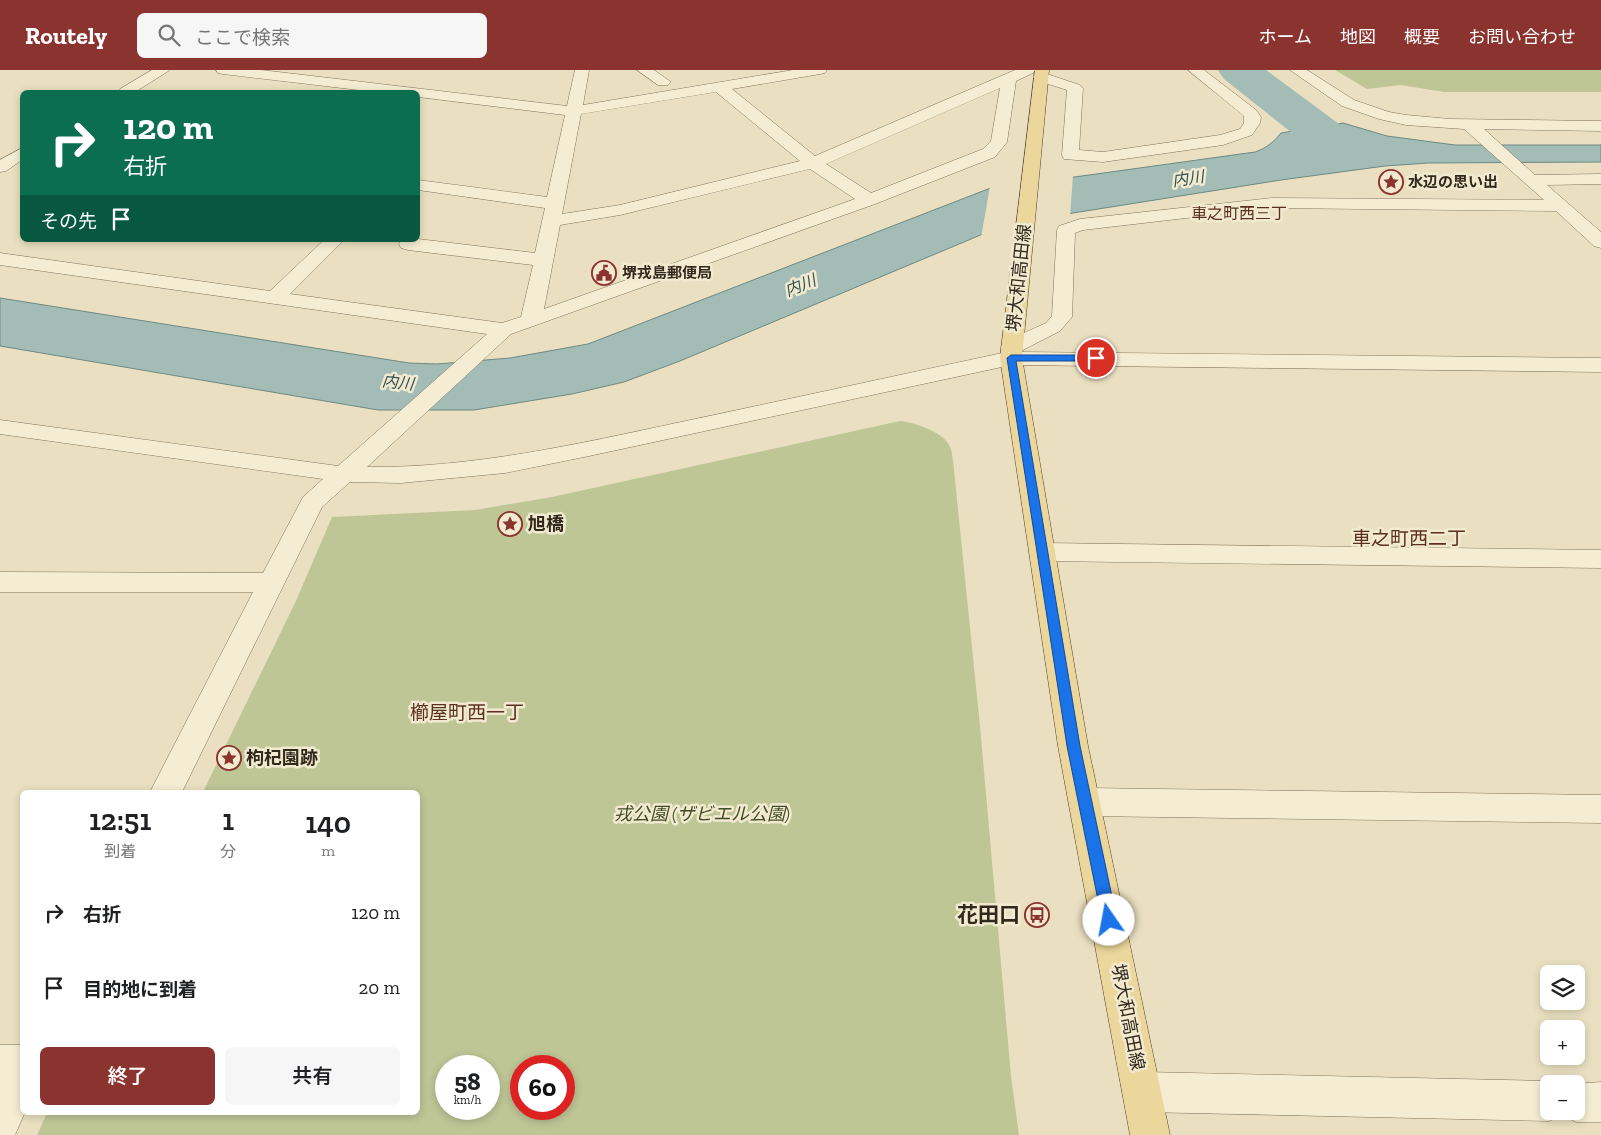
<!DOCTYPE html>
<html lang="ja">
<head>
<meta charset="utf-8">
<style>
	body { margin:0; font-family:"Zilla Slab","Noto Sans JP",serif; background:#f6f6f6; color:#202124; height:100vh; display:flex; flex-direction:column; font-size:19px; white-space:nowrap }
	* { box-sizing:border-box; margin:0 }
	p { font-size:16px; color:#757577 }
	.icon { flex:none; width:28px; height:28px; fill:none; stroke:currentColor; stroke-width:2; stroke-linecap:round; stroke-linejoin:round }
	.map { position:relative; flex:1; overflow:hidden }
	.side { position:absolute; left:20px; top:720px; width:400px; height:325px; display:flex; flex-direction:column; background:#fff; border-radius:8px; box-shadow:0 2px 8px #0003 }
	.side>* { flex:none }
	.guide { position:absolute; left:20px; top:20px; width:400px; height:152px; border-radius:8px; box-shadow:0 2px 8px #0003; background:#0b6e4f; color:#fff; overflow:hidden }
	.buttons { position:absolute; left:1540px; top:895px; display:grid; gap:10px }
	.buttons a { display:grid; place-items:center; width:45px; height:45px; border-radius:8px; background:#fff; box-shadow:0 2px 8px #0003; font-size:25px }
	.speed { position:absolute; left:435px; top:985px; display:flex; gap:10px; font-size:25px; font-weight:700; text-align:center }
	.speed>* { display:grid; place-content:center; width:65px; height:65px; border-radius:50%; background:#fff; box-shadow:0 2px 8px #0003; line-height:1 }
	.speed small { font-size:12px; font-weight:400 }
	.speed .limit { border:8px solid #d22; background:#fff; color:#111 }
	.pin { position:absolute; display:grid; place-items:center; width:42px; height:42px; color:#fff; margin:-21px; border:2px solid #fff; border-radius:50%; box-shadow:0 1px 5px #0007 }
	.me { position:absolute; width:55px; margin:-28px; rotate:348deg; stroke-linejoin:round; filter:drop-shadow(0 0 4px #0008) }
	.turn { display:flex; align-items:center; gap:18px; height:105px; padding:0 20px; font-size:22px }
	.turn .icon { width:65px; height:65px; stroke-width:2.5 }
	.turn b { display:block; font-size:35px; line-height:42px }
	.then { display:flex; align-items:center; height:48px; padding:0 20px; background:#0003; gap:10px; font-size:19px }
	.eta { display:flex; justify-content:space-evenly; align-items:center; height:85px; text-align:center }
	.eta b { font-size:30px; font-weight:600; line-height:35px }
	.button { display:flex; gap:10px; margin-top:auto; padding:10px 20px }
	.button a { flex:1; height:58px; border-radius:8px; background:#8b332f; color:#fff; font-size:20px; font-weight:600; line-height:58px; text-align:center }
	.button a+a { background:#f6f6f6; color:#202124 }
	ul { padding:0; list-style:none }
	li { display:flex; align-items:center; gap:15px; height:75px; padding:0 20px }
	li div { flex:1 }
	li b { display:block; font-size:19px }
	li em { font-style:normal }
	header { display:flex; align-items:center; gap:30px; box-sizing:border-box; height:70px; padding:0 25px; background:#8b332f; color:#fff }
	header strong { font-size:24px }
	nav { display:flex; gap:28px; margin-inline-start:auto; font-size:18px }
	.search { width:350px; height:45px; background:#f6f6f6; display:flex; align-items:center; gap:12px; box-sizing:border-box; padding:0 18px; border-radius:8px; color:#757577; font-size:19px }
	.map>svg:first-child { display:block }
</style>
</head>
<body>
<header>
<strong>Routely</strong>
<div class="search"><svg class="icon" aria-label="search" viewBox="0 0 24 24"><circle cx="10" cy="10" r="6"/><path d="M15 15l6 6"/></svg>ここで検索</div>
<nav><a>ホーム</a><a>地図</a><a>概要</a><a>お問い合わせ</a></nav>
</header>
<div class="map">
<svg width="1601" height="1065" viewBox="0 0 1601 1065">
	<rect width="100%" height="100%" fill="#eae0c1"/>
	<!-- green -->
	<g fill="#bec696" fill-rule="evenodd">
		<path d="M1335,0H1601V22H1444L1400,15L1367,19Z"/>
		<path d="M900,351C913,352 943,362 949,375C952,379 952,386 953,390L980,656L1011,1006L1019,1065H37L47,1043L418,1042V722H203L295,533L332,447L475,440L552,427ZM489,996V1039H446V996ZM564,996V1039H521V996Z"/>
	</g>
	<!-- water -->
	<path fill="#a3bcb6" stroke="#6c8983" d="M1343,53L1387,66L1455,75H1601V92L1428,93L1385,96L1281,110L1073,143L983,164L680,291L624,312L572,324L474,340H378L0,276V228L409,293L437,294L510,288L588,274L988,119L1255,82C1266,78 1273,73 1281,63Z"/>
	<!-- pier -->
	<path fill="#eae0c1" d="M1073,105L1070,147L981,168L990,116Z"/>
	<g fill="none" stroke-linecap="round" stroke-linejoin="round">
		<!-- river -->
		<path fill="#a3bcb6" fill-rule="evenodd" d="M1218,0H1266L1354,65L1361,75L1354,85L1337,89L1320,85L1224,9Z"/>
		<defs>
			<g id="minor">
				<path d="M152,0H170L135,22H117L120,19Z"/>
				<path d="M216,0H261L567,36L575,0H589L583,35L793,0H827L825,3L820,4L732,19L815,86L1015,0H1035L1033,3L1016,11L1007,72L995,87L875,134L511,264L367,397C473,398 578,374 681,352C790,329 899,305 1007,282L1001,277L1004,272L1046,253L1052,246L1057,160L1059,156L1080,149L1272,128L1544,130L1464,59L1406,55L1379,49L1342,36L1290,0H1307L1354,30L1389,42L1406,45L1450,49L1601,51V61L1484,59L1535,105L1601,104V114L1547,115L1601,162V178L1594,176L1556,141L1272,138L1083,160L1075,163L1072,247L1060,261L1019,282L1601,288V302L1011,295L589,386L505,403L401,413L350,412L322,437L182,722H150L253,522H0V502L263,503L303,427L323,409L0,364V350L338,396L487,264L0,195V183L270,221L324,170H344L290,224L502,253L521,247L533,195L408,180L401,178L399,174L401,170L418,169L535,183L545,138L418,120V110L547,127L565,45L418,27V22H376L223,4L218,3ZM1000,18L991,71L983,79L871,123L826,94ZM716,22L800,91L620,135L562,144L581,44ZM810,99L855,129L544,239L560,155L620,145Z"/>
				<path d="M637,0H654L671,12L668,15H658Z"/>
				<path d="M1188,0H1204L1256,40L1261,47L1260,53L1252,65L1223,75L1103,92L1064,89L1062,85L1067,20L1036,10L1033,7L1036,4L1041,2L1080,15L1083,18L1079,80L1103,82L1220,65L1240,59L1244,53V46Z"/>
				<path d="M22,78V90L6,101L0,102V90Z"/>
				<path d="M1042,473L1601,480V498L1042,491L1033,488L1029,482L1033,476Z"/>
				<path d="M1085,718L1601,725V753L1085,746L1074,742L1069,732L1074,722Z"/>
				<path d="M0,975H22V1042H25L15,1065H0Z"/>
				<path d="M1143,1002L1549,1011L1555,1014H1549V1041H1576V1014H1573L1601,1012V1052H1576L1562,1045L1549,1051L1143,1042L1129,1036L1123,1022L1129,1008Z"/>
			</g>
			<path id="major" d="M1035,0H1049L1022,288L1088,676L1170,1065H1130L1058,676L1000,288Z"/>
		</defs>
		<!-- minor casing -->
		<use href="#minor" stroke="#82715a" stroke-width="1"/>
		<!-- major casing -->
		<use href="#major" stroke="#4f3f2e" stroke-width="1"/>
		<!-- minor -->
		<use href="#minor" fill="#f5edd3" fill-rule="evenodd"/>
		<!-- major -->
		<use href="#major" fill="#ebd69b" fill-rule="evenodd"/>
	</g>
	<!-- route -->
	<path fill="#1a73e8" stroke="#114b97" d="M1011,285H1096L1100,288L1096,291H1016L1080,676L1117,850L1115,855L1109,857L1104,855L1102,850L1067,676L1007,288Z"/>
	<!-- icons -->
	<defs>
		<symbol id="sight-ring" viewBox="-11 -11 22 22"><circle r="9.5" fill="#f2ead0" stroke="#8b332f" stroke-width="1.5"/><path d="M0-6L1.8-2.2L6-1.7L2.9 1.2L3.7 5.4L0 3.3L-3.7 5.4L-2.9 1.2L-6-1.7L-1.8-2.2Z" fill="#8b332f"/></symbol>
		<symbol id="civic-ring" viewBox="-11 -11 22 22"><circle r="9.5" fill="#f2ead0" stroke="#8b332f" stroke-width="1.5"/><path d="M-.6-6.5H3V-4.5H.6V-3L4-1V1h2V6H-6V1h2V-1L-.6-3ZM-1.2 2.5V6h2.4V2.5Z" fill="#8b332f"/></symbol>
		<symbol id="bus-ring" viewBox="-11 -11 22 22"><circle r="9.5" fill="#f2ead0" stroke="#8b332f" stroke-width="1.5"/><path d="M-5-6H5V4H4V6H2V4H-2V6H-4V4H-5ZM-3.5-4V0h7V-4ZM-3.5 1.2v1.5H-2V1.2ZM2 1.2v1.5H3.5V1.2Z" fill="#8b332f"/></symbol>
	</defs>
	<g fill-rule="evenodd">
		<use href="#sight-ring" x="1377" y="98" width="28" height="28"/>
		<use href="#civic-ring" x="590" y="189" width="28" height="28"/>
		<use href="#sight-ring" x="496" y="440" width="28" height="28"/>
		<use href="#sight-ring" x="215" y="674" width="28" height="28"/>
		<use href="#bus-ring" x="1023" y="831" width="28" height="28"/>
	</g>
	<g text-anchor="middle" stroke-width="5" stroke-linejoin="round" paint-order="stroke">
		<!-- far-poi labels -->
		<g font-size="15" font-weight="bold" fill="#32291d" stroke="#f2ead0" text-anchor="start">
			<text x="1408" y="117">水辺の思い出</text>
			<text x="622" y="208">堺戎島郵便局</text>
		</g>
		<!-- far-water labels -->
		<g font-size="16" font-style="italic" fill="#2e5151" stroke="#f2ead0">
			<text transform="translate(1188 108) rotate(-8)" y="6">内川</text>
			<text transform="translate(800 215) rotate(-22)" y="6">内川</text>
			<text transform="translate(398 312) rotate(6)" y="6">内川</text>
		</g>
		<!-- far-neighbourhood labels -->
		<g font-size="16" fill="#5b3020" stroke="#f2ead0">
			<text x="1239" y="149">車之町西三丁</text>
		</g>
		<!-- street labels -->
		<g font-size="18" fill="#32291d" stroke="#f2ead0">
			<text transform="translate(1019 208) rotate(-84)" y="6">堺大和高田線</text>
			<text transform="translate(1128 947) rotate(79)" y="6">堺大和高田線</text>
		</g>
		<!-- poi labels -->
		<g font-size="18" font-weight="bold" fill="#32291d" stroke="#f2ead0" text-anchor="start">
			<text x="528" y="460">旭橋</text>
			<text x="246" y="694">枸杞園跡</text>
		</g>
		<!-- park labels -->
		<g font-size="18" font-style="italic" fill="#414d26" stroke="#f2ead0">
			<text x="702" y="750">戎公園 (ザビエル公園)</text>
		</g>
		<!-- neighbourhood labels -->
		<g font-size="19" fill="#5b3020" stroke="#f2ead0">
			<text x="1409" y="475">車之町西二丁</text>
			<text x="467" y="649">櫛屋町西一丁</text>
		</g>
		<!-- near-poi labels -->
		<g font-size="21" font-weight="bold" fill="#32291d" stroke="#f2ead0" text-anchor="end">
			<text x="1020" y="852">花田口</text>
		</g>
	</g>
</svg>
<div class="buttons">
<a><svg class="icon" aria-label="layers" viewBox="0 0 24 24"><path d="M12 4l9 5-9 5-9-5zM3 14l9 5 9-5"/></svg></a>
<a>+</a>
<a>−</a>
</div>
<div class="speed"><div>58<small>km/h</small></div><div class="limit">60</div></div>
<div class="pin" style="left:1096px;top:288px;background:#d93025"><svg class="icon" aria-label="arrive" viewBox="0 0 24 24"><path d="M6 21V4h12l-3 4 3 4H6"/></svg></div>
<svg class="me" style="left:1109px;top:850px" viewBox="-20 -20 40 40"><circle r="19" fill="#fff"/><path d="M0-13L10 11 0 6-10 11z" fill="#1a73e8"/></svg>
<div class="guide">
<div class="turn"><svg class="icon" aria-label="right" viewBox="0 0 24 24"><path d="M7 20v-9h11M14 6l5 5-5 5"/></svg><div><b>120 m</b>右折</div></div>
<div class="then">その先<svg class="icon" aria-label="arrive" viewBox="0 0 24 24"><path d="M6 21V4h12l-3 4 3 4H6"/></svg></div>
</div>
<section class="side">
<div class="eta">
<div><b>12:51</b><p>到着</p></div>
<div><b>1</b><p>分</p></div>
<div><b>140</b><p>m</p></div>
</div>
<ul>
<li><svg class="icon" aria-label="right" viewBox="0 0 24 24"><path d="M7 20v-9h11M14 6l5 5-5 5"/></svg><div><b>右折</b></div><em>120 m</em></li>
<li><svg class="icon" aria-label="arrive" viewBox="0 0 24 24"><path d="M6 21V4h12l-3 4 3 4H6"/></svg><div><b>目的地に到着</b></div><em>20 m</em></li>
</ul>
<div class="button"><a>終了</a><a>共有</a></div>
</section>
</div>
</body>
</html>
